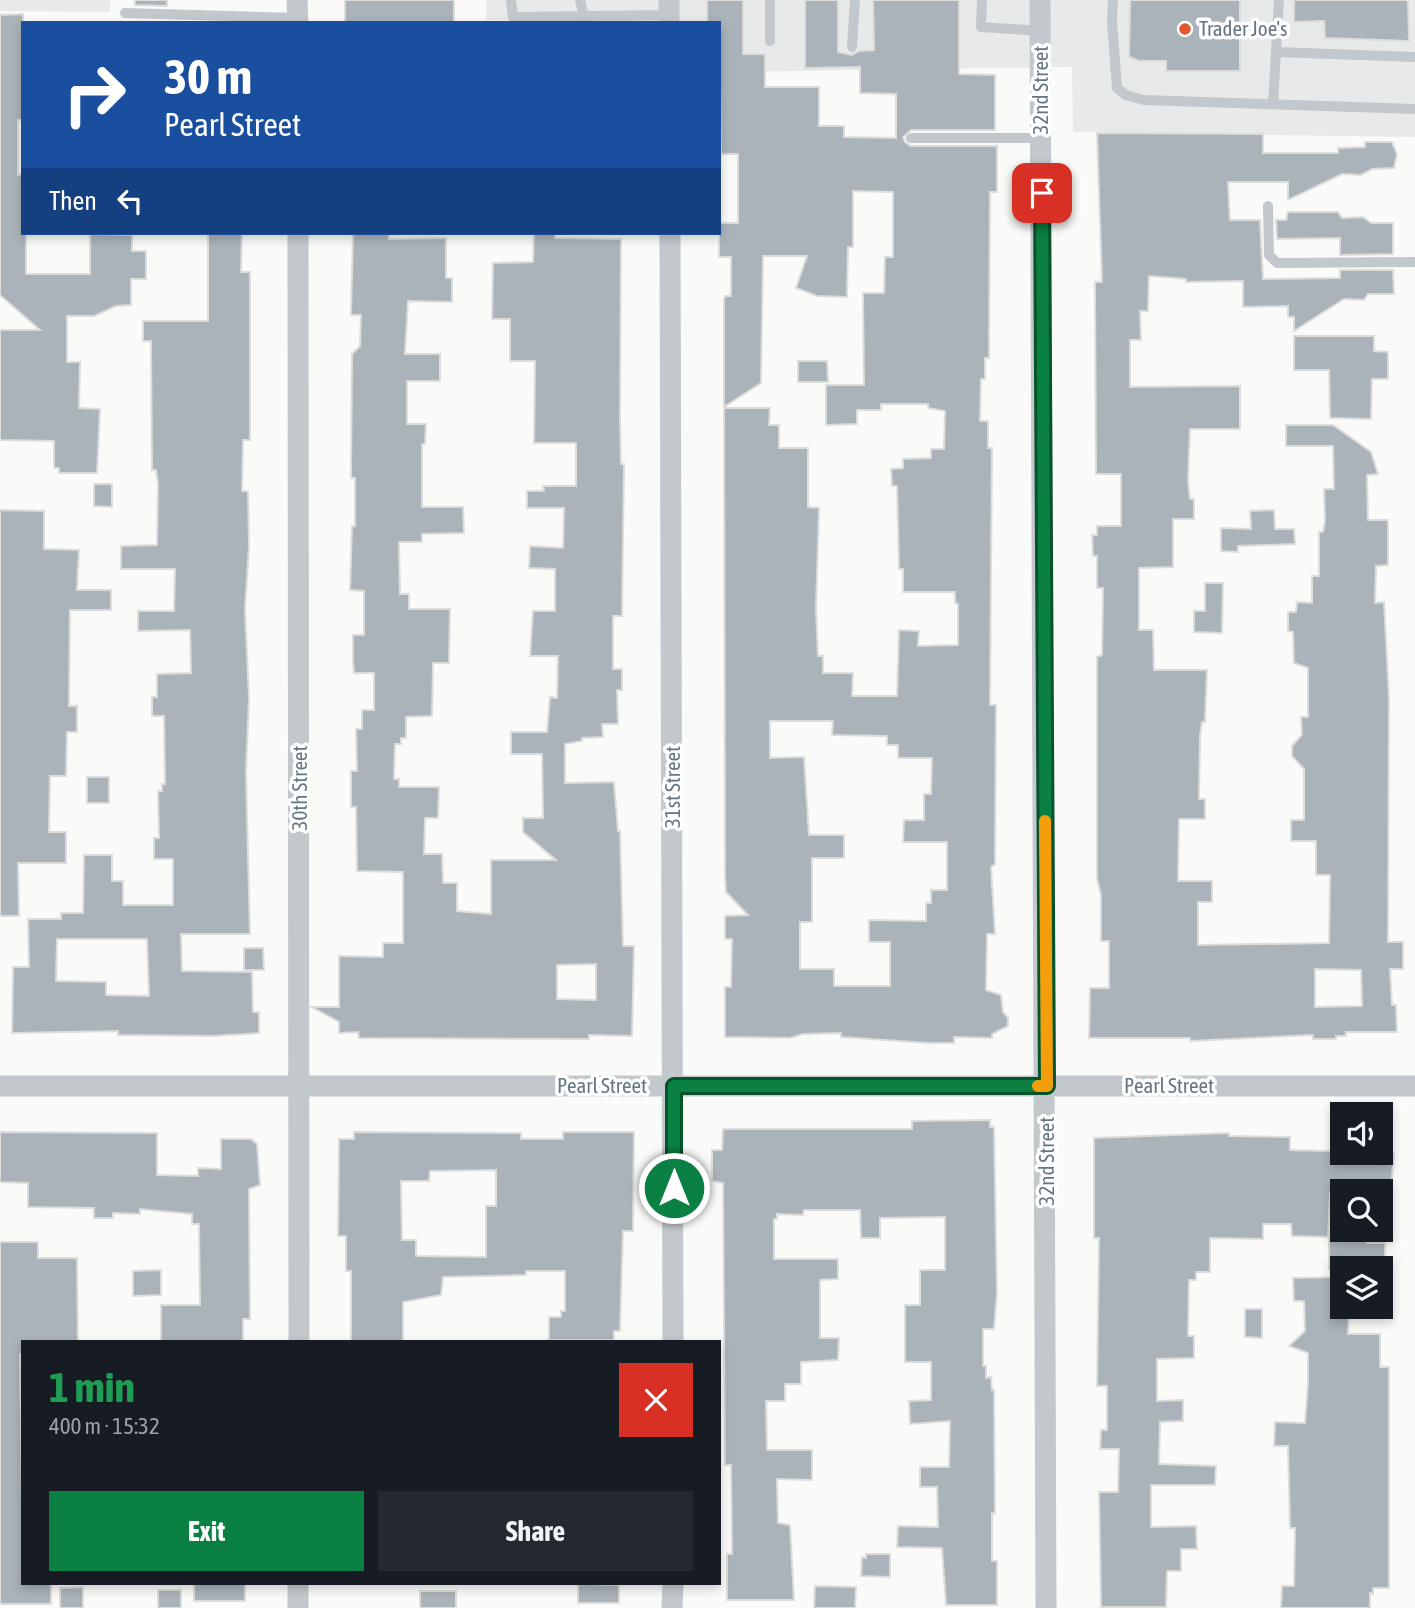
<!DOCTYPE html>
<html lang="en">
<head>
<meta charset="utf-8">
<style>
	body { margin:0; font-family:"Asap Condensed",sans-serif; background:#242831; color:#f1f3f6; height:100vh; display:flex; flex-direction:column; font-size:26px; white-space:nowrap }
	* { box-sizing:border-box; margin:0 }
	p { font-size:23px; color:#9ea1a6 }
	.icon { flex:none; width:38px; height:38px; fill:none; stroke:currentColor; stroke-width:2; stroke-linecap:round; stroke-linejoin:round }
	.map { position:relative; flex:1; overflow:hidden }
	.sheet { position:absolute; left:21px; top:1340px; width:700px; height:245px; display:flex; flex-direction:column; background:#171b24; border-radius:0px; box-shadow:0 4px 10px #0003 }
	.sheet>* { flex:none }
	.top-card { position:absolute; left:21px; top:21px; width:700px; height:214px; border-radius:0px; box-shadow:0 4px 10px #0003; background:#1a4fa0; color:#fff; overflow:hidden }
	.controls { position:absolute; left:1330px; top:1102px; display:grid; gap:14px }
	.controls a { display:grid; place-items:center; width:63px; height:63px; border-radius:0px; background:#171b24; box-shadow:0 4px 10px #0003; font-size:35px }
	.pin { position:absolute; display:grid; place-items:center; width:60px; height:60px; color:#fff; margin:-30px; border-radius:14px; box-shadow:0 4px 10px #0006 }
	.me { position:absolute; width:77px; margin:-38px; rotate:0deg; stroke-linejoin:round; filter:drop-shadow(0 0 5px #0008) }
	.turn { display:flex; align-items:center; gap:24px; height:147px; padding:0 28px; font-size:32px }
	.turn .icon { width:91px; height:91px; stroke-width:2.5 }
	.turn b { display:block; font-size:49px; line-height:60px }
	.then { display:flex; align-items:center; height:66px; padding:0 28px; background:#0003; gap:14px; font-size:26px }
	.round { display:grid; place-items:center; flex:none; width:74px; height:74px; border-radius:0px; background:#242831 }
	.head { display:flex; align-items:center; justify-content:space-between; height:119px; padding:0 28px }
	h1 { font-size:42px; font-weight:700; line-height:52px; color:#1e9e55 }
	.action { display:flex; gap:14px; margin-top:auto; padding:14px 28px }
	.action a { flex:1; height:80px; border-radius:0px; background:#0b8043; color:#fff; font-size:28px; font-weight:700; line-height:80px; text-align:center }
	.action a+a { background:#242831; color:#f1f3f6 }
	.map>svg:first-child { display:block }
</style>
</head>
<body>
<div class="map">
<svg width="1415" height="1608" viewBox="0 0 1415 1608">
	<rect width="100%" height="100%" fill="#fafaf8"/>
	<!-- built -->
	<g fill="#e8e9e9">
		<path d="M0,0H110V12L0,11Z"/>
		<path d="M486,0H1415V137L1073,132L1072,67L719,72V23L486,20Z"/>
	</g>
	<!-- building -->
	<g fill="#aab3b9" stroke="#dcdcda" stroke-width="2" fill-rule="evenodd">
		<path d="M135,0H167V6L135,5Z"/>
		<rect x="345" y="0" width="109" height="23"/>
		<path d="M707,0H743V54H765V87H819V126H844V137L896,138V94L860,93V67L805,68V0H838V52L852,55L859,51L874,50L873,0H959V74L995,75V130H911L903,137L905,142L911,146H997V192H990L989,358H985V379H981L980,421H988V448H992L990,705H996L995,864L991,867L995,934H987L986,990L1001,995L1003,1012L1008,1018V1026L992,1034V1038L954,1037V1043H929L841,1037V1033L803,1034L790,1038L725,1037V987H731L732,939H725V916L748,915L726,892L725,876L724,408H770L769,425H779V448H808V507L819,508L816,609L818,656H823V673H853L852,696H897L899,630L919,631L918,646L958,645V604L955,603V592H903V569H899L897,486H892L891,469L903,468V459L931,458V449H944L945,411L928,408V404H881V410H857V424L826,425V385H864L863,293H884L885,257H893V192L853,191V247H848L847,297L817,296L796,288L807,256H763L761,383L724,407V300L725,296H731V257H719V223H738V154H721L719,23H707ZM770,721H833L832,735L887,736V745H898V758H932L931,794H924V820H904L903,842H947V890H931V903H926V921L869,920V942H890V986H834V969H800V922H812V858H844V835H809L804,757L770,758Z"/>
		<path d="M1130,0H1240V71H1166V61H1139L1129,57Z"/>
		<path d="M1294,0H1408L1409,41L1325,38L1324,21L1294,22Z"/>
		<path d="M23,14V120H18V175L23,174V233H26V274H90V234L132,235V251H146V279H131V305L116,306L94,316H67V362H80L79,408L100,409L97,473H59V468H54V441L0,440V330H40L0,295V15Z"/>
		<path d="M1097,133L1263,134V153H1338V148L1365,147V142H1392L1397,154L1394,168L1372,169L1361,175L1342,174L1288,200V182H1228L1230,220H1260L1263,279L1340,278V270H1393L1394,294H1368L1364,300L1344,299L1294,331V317H1288V306L1243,307V281L1186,282V279L1149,276L1148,311H1140L1141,340H1130V387L1240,386V429H1190L1188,481L1190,499H1194V519H1173V567L1139,568V630H1153L1154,670H1207L1205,722H1202L1200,736L1199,799H1205V819H1179L1178,881H1212V902H1198V945L1329,943L1330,875H1316V841H1291V820H1304V769L1292,756V746L1302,735L1301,717H1308V668L1294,663L1293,632L1288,631V612H1296L1297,602L1312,603V576H1319V532H1323L1325,521L1324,489H1334L1333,446H1286V425H1333L1371,452L1378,474L1367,475L1368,520H1388V565L1376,566L1375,603L1384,602L1389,697L1388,942H1403V969H1390L1392,1005H1396L1397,1032H1346V1036H1336V1039H1313V1035L1190,1041V1038H1089L1090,988H1109V941H1101V895L1097,879V657L1102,655L1103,588H1097V556H1093L1092,535H1097V526H1121V474H1096L1095,282H1102ZM1315,969L1361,970L1362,1006L1315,1007Z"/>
		<path d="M1288,212H1338L1342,218L1363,217L1371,223H1393V254L1340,255V238L1277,239L1276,220H1286Z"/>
		<path d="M208,233H242L241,272H250V440H243L242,491H248L249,546L245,610L249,697L246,773L250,934H181L182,971L252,972L253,1012H259V1033L213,1036L118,1035V1031L12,1033L13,967H29L28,919H61V913H83L84,855H112V881H123V905H173V859H154V838H159L158,791H162V784H165L164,716H152V697H157V674L191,673L190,630L138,631V611H174L175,569H121V546L157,545L158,484L156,470H152L151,341H143V321H208ZM57,939H147L149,996L106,995V982L56,981Z"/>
		<path d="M353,233H389V239L446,238V278H452V302L408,301L405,354H440V381H407V424H426L425,444H422V507H463L464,533L422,534V542H399L400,594H409V609H450L449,663H433L432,716L406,717V738H401V744H395L394,779H399V787H439L438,818H425L424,854H442L443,883H457V911L491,914V860H556L523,832V818H543L542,754H511V732H547L550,697L557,698L558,656H530L533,611H555V569L529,568L530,546L563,548L564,508H527V491H544L543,486H576V443H534L535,361H510V319H492L493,263L533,262L534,233H555V238L621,239L620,421L621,464H624L622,616H613V669H622V690H617L618,724H602L603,737L582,738V741L565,744V783L614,782L618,831H620L623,946H634L632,1036L589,1035V1039L359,1038L358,1032L339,1033V1022L312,1007H339V956L383,957V943H403V872L357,871L356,807H351V771H357L356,729H362V710H374V673H354L353,663V635H364V591L350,590L352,526H355V478H351L352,354L360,346L361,315H351ZM596,964V1000L557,999V965Z"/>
		<path d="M1294,336H1374V351L1388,352V379H1372L1371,419L1330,418L1329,370H1294Z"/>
		<path d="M798,361H827L828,382H798Z"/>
		<path d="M94,484H112V507L94,506Z"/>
		<path d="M0,510L44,511V549L79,550L77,590H111V610H70L69,706H77V732H67L66,776H50L49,832H66V863H18L19,916H0Z"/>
		<path d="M1274,510L1275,529H1294L1295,544L1238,546V552L1221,551V528L1251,529L1250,511Z"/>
		<path d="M1205,583H1223L1222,633L1194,632V611H1205Z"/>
		<rect x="87" y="777" width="22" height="26"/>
		<path d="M244,948H263L264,970H244Z"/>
		<path d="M990,1120V1127H994L997,1293L994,1329H983V1366H986V1378L991,1377L992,1390H994L995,1513H992V1561H997V1605H946L942,1548L897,1547L898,1526L938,1527L937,1487H920V1467H949L950,1421L910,1424L909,1401L931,1400V1362H905V1305H920V1270H945V1217L880,1218V1238H861L860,1210H804L803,1215L777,1214V1219H774V1259H838V1279L820,1280V1338H839L838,1360L801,1362V1384H785V1401H766L767,1450H812V1480L777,1479L778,1523L790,1525L794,1600H727V1554H732L731,1465H725L723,1183L712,1181V1150H722L723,1129H912V1121Z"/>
		<path d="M0,1132L157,1133V1175L198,1176V1168L221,1169V1139H251L257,1144L260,1185L249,1189L250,1319H243V1342H161V1305H200L199,1224H192V1214L140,1209V1214L113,1213V1218H94V1208L28,1207V1183L0,1182Z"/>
		<path d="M354,1132L521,1133V1139H563V1132H634L633,1231H623L620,1331H614V1340H549V1317H561V1311H565V1271H526V1275L443,1277L441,1295L403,1302V1342H351V1271H346V1236H338L339,1139H354ZM496,1170V1206H486V1257L416,1256V1240H402L401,1181H429L430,1171Z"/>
		<path d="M1229,1133V1136L1290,1137V1150L1394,1153L1391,1189H1343L1342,1193H1330L1328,1237L1292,1236L1291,1224H1263V1239L1210,1238V1272H1196V1280H1189L1188,1336H1194V1358L1157,1359V1401L1183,1400V1421L1160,1422L1159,1464L1216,1466L1215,1485H1151V1527L1196,1526L1197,1549H1181V1571H1167L1166,1607H1101L1099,1492H1118L1119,1449H1100L1101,1430H1107V1386H1097L1099,1238H1094V1138Z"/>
		<path d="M1329,1230H1367V1243H1385V1269H1329Z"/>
		<path d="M0,1242H38V1258H77L78,1342H23V1354H20L23,1584H51V1604H0Z"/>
		<path d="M161,1270V1295L133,1296V1271Z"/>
		<path d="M1342,1277V1307H1349L1348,1334H1380V1367H1389V1588H1373V1594L1370,1593V1608H1281L1282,1586H1294L1295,1528H1290L1288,1446H1274L1275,1422L1305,1423L1308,1383V1353L1289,1346L1305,1331L1304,1301H1294L1293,1278Z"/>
		<path d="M1245,1309H1262V1338L1245,1337Z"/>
		<path d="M866,1554H890V1577L861,1576L862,1557L866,1558Z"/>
		<rect x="194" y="1584" width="51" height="17"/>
		<path d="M578,1584L619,1585V1603H578Z"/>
		<path d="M815,1586L856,1587L855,1608H814Z"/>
		<path d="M83,1587V1608H60V1588Z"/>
		<rect x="158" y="1590" width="23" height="18"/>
		<rect x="420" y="1591" width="36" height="17"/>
	</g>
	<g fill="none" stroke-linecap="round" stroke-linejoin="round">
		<!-- lane -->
		<g stroke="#c3c8cc" stroke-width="10">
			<path d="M511,0L513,17L669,15"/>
			<path d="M580,0L584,16"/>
			<path d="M982,0L981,27L1041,31"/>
			<path d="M1113,0L1112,22L1117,88L1126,95L1144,100L1415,109"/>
			<path d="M125,13L298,18"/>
			<path d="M770,41V0"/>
			<path d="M852,47L855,0"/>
			<path d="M1276,52L1415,57"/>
			<path d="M1273,104L1279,0"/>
			<path d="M911,138H1041"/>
			<path d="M1268,206L1269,255L1277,263L1415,262"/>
		</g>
		<!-- street -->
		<g stroke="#c3c8cc" stroke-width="21">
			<path d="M297,0L298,23"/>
			<path d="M669,0V23"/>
			<path d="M1040,0L1046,1608"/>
			<path d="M298,233L299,1342"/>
			<path d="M670,233L673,1342"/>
			<path d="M0,1086H1415"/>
			<path d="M298,1608V1584"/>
			<path d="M672,1608L673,1584"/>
		</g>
	</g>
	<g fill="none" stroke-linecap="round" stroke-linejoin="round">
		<defs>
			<path id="route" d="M674,1188V1086H1047L1042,193"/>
		</defs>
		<!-- route casing -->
		<use href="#route" stroke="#07532c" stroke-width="18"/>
		<!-- route -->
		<use href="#route" stroke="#0b8043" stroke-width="12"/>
		<!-- slow -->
		<path stroke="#f59e0b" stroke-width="12" d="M1038,1086H1047L1045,821"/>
	</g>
	<!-- markers -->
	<circle fill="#e4572e" stroke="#fff" stroke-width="2.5" cx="1185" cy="29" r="7"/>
	<g text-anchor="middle" stroke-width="7" stroke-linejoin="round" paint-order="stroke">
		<!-- poi labels -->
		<g font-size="21" fill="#657683" stroke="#fff" text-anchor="start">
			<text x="1199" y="36">Trader Joe's</text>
		</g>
		<!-- street labels -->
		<g font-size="21" fill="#657683" stroke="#fff">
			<text transform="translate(1041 90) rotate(-90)" y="7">32nd Street</text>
			<text transform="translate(673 787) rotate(-90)" y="7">31st Street</text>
			<text transform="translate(300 788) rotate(-90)" y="7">30th Street</text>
			<text x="602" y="1093">Pearl Street</text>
			<text x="1169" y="1093">Pearl Street</text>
			<text transform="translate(1047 1161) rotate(-90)" y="7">32nd Street</text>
		</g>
	</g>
</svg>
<div class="controls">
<a><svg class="icon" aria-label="sound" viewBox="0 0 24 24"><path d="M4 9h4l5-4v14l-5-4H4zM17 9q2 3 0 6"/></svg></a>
<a><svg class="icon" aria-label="search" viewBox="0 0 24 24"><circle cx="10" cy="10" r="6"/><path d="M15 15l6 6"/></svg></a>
<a><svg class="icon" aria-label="layers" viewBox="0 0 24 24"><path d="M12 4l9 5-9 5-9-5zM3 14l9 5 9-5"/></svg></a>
</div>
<div class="pin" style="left:1042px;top:193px;background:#d93025"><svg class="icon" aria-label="arrive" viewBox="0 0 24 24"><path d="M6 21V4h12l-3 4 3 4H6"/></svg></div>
<svg class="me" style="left:674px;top:1188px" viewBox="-20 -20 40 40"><circle r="17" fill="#0b8043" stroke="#fff" stroke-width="3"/><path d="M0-11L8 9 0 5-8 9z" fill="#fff"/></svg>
<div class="top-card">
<div class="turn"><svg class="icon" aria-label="right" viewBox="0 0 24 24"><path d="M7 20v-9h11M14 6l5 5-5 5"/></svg><div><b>30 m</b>Pearl Street</div></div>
<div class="then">Then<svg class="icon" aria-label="left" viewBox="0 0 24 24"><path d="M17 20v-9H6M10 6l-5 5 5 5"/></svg></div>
</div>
<section class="sheet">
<div class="head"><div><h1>1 min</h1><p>400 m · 15:32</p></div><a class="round" style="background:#d93025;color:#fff"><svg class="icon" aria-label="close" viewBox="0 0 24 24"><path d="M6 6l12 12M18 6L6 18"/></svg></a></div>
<div class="action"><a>Exit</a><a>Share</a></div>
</section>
</div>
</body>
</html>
